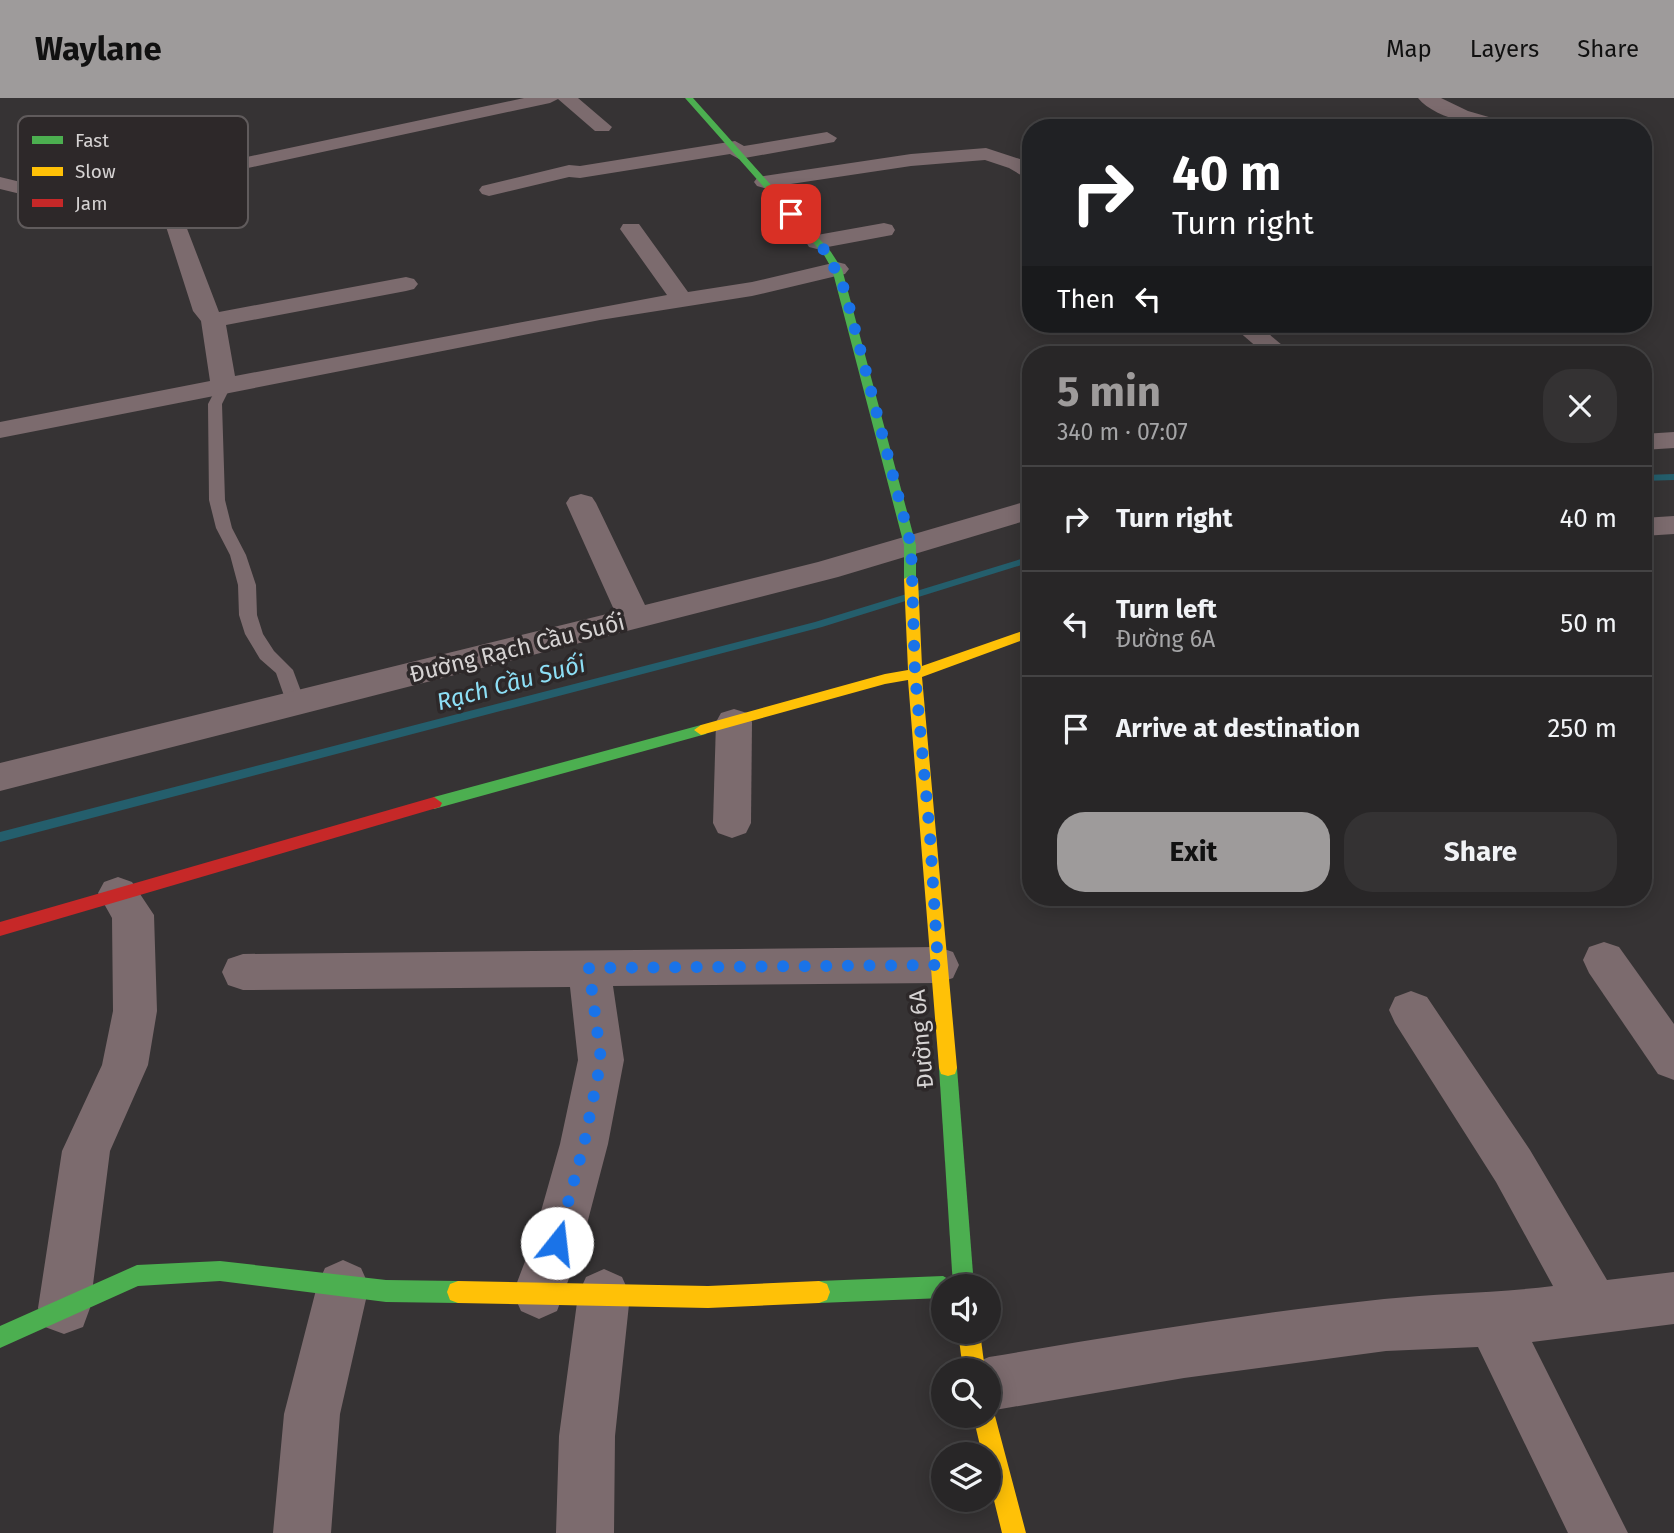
<!DOCTYPE html>
<html lang="en">
<head>
<meta charset="utf-8">
<style>
	body { margin:0; font-family:"Fira Sans",sans-serif; background:#343233; color:#f1f3f6; height:100vh; display:flex; flex-direction:column; font-size:26px; white-space:nowrap }
	* { box-sizing:border-box; margin:0 }
	p { font-size:23px; color:#a5a5a7 }
	.icon { flex:none; width:38px; height:38px; fill:none; stroke:currentColor; stroke-width:2; stroke-linecap:round; stroke-linejoin:round }
	.map { position:relative; flex:1; overflow:hidden }
	.drawer { position:absolute; left:1022px; top:248px; width:630px; height:560px; display:flex; flex-direction:column; background:#282627; border-radius:28px; box-shadow:0 4px 18px #0003,0 0 0 2px #444344 }
	.drawer>* { flex:none }
	.hud { position:absolute; left:1022px; top:21px; width:630px; height:214px; border-radius:28px; box-shadow:0 4px 18px #0003,0 0 0 2px #444344; background:#202124; color:#fff; overflow:hidden }
	.fabs { position:absolute; left:931px; top:1176px; display:grid; gap:14px }
	.fabs a { display:grid; place-items:center; width:70px; height:70px; border-radius:50%; background:#282627; box-shadow:0 4px 18px #0003,0 0 0 2px #444344; font-size:35px }
	.pin { position:absolute; display:grid; place-items:center; width:60px; height:60px; color:#fff; margin:-30px; border-radius:14px; box-shadow:0 4px 10px #0006 }
	.me { position:absolute; width:77px; margin:-38px; rotate:16deg; stroke-linejoin:round; filter:drop-shadow(0 0 5px #0008) }
	.turn { display:flex; align-items:center; gap:24px; height:147px; padding:0 35px; font-size:32px }
	.turn .icon { width:91px; height:91px; stroke-width:2.5 }
	.turn b { display:block; font-size:49px; line-height:60px }
	.then { display:flex; align-items:center; height:66px; padding:0 35px; background:#0003; gap:14px; font-size:26px }
	.round { display:grid; place-items:center; flex:none; width:74px; height:74px; border-radius:28px; background:#343233 }
	.head { display:flex; align-items:center; justify-content:space-between; height:119px; padding:0 35px }
	h1 { font-size:42px; font-weight:700; line-height:52px; color:#9e9b9b }
	.cta { display:flex; gap:14px; margin-top:auto; padding:14px 35px }
	.cta a { flex:1; height:80px; border-radius:28px; background:#9e9b9b; color:#111; font-size:28px; font-weight:700; line-height:80px; text-align:center }
	.cta a+a { background:#343233; color:#f1f3f6 }
	ul { padding:0; list-style:none }
	li { display:flex; align-items:center; gap:21px; height:105px; padding:0 35px; border-top:2px solid #444344 }
	li div { flex:1 }
	li b { display:block; font-size:26px }
	li em { font-style:normal }
	header { display:flex; align-items:center; gap:42px; box-sizing:border-box; height:98px; padding:0 35px; background:#9e9b9b; color:#111 }
	header strong { font-size:33px }
	nav { display:flex; gap:38px; margin-inline-start:auto; font-size:24px }
	.map>svg:first-child { display:block }
</style>
</head>
<body>
<header>
<strong>Waylane</strong>
<nav><a>Map</a><a>Layers</a><a>Share</a></nav>
</header>
<div class="map">
<svg width="1674" height="1435" viewBox="0 0 1674 1435">
	<rect width="100%" height="100%" fill="#363334"/>
	<g fill="none" stroke-linecap="round" stroke-linejoin="round">
		<!-- stream -->
		<g fill="#245e6c" fill-rule="evenodd">
			<path d="M1674,376V382L1643,383V377Z"/>
			<path d="M1031,458V464L822,529L0,744V734L815,524Z"/>
		</g>
		<!-- lane -->
		<path fill="#7c6b6e" fill-rule="evenodd" d="M224,284L231,288L222,306L225,402L232,430L246,457L256,487L257,517L263,536L274,553L293,572L305,604L302,609H288L276,575L260,561L245,536L239,517L238,487L230,457L216,430L209,402L208,306L219,285Z"/>
		<!-- street -->
		<g fill="#7c6b6e" fill-rule="evenodd">
			<path d="M524,0H578L612,29L609,33H595L558,1L550,5L174,86L186,128L219,214L406,179L414,181L418,186L414,191L406,193L226,227L235,278L667,197L620,131L623,126H639L688,194L752,184L837,164L845,166L849,171L845,176L752,198L600,222L0,340V324L210,283L201,223L193,213L154,91L62,106L0,91V79L62,94L152,79L147,40L157,34L167,40L172,75Z"/>
			<path d="M1418,0H1441L1468,13L1513,26L1515,30C1487,30 1437,23 1418,0Z"/>
			<path d="M827,34L837,40L834,44L739,61L730,56L580,80L569,79L489,98L482,96L479,92L482,88L569,67L580,68L735,43L744,48Z"/>
			<path d="M986,50L1023,62L1031,67V83L1009,70L985,62L911,68L764,90L757,88L754,84L757,80L764,78L911,56Z"/>
			<path d="M884,125L892,127L895,132L892,137L817,151L809,149L806,144L809,139L817,137Z"/>
			<path d="M1230,226H1257L1294,257H1266Z"/>
			<path d="M1674,334V350L1643,352V336Z"/>
			<path d="M581,396L592,399L596,405L645,507L818,464L1031,402V421L838,479L0,693V665L615,514L566,405L570,399Z"/>
			<path d="M1674,418V436L1643,438V420Z"/>
			<path d="M734,611L747,615L752,624L751,725L746,735L732,740L718,735L713,725L716,624L721,615Z"/>
			<path d="M118,779L132,784L154,817L157,913L148,967L110,1053L90,1210L83,1229L64,1236L45,1229L38,1210L62,1053L102,967L113,913L112,820L98,795L104,784Z"/>
			<path d="M1604,844L1619,849L1674,926V982L1658,976L1589,875L1583,862L1589,849Z"/>
			<path d="M938,849L953,854L959,867L953,880L938,885L613,888L624,962L608,1046L582,1145L557,1213L539,1221L521,1213L513,1195L532,1145L560,1046L578,962L570,889L243,892L228,887L222,874L228,861L243,856Z"/>
			<path d="M1411,893L1427,899L1530,1052L1607,1182L1674,1174V1226L1532,1244L1628,1435H1568L1478,1249L1386,1253L1184,1280L989,1313V1272H967L970,1267L989,1259C1120,1237 1251,1215 1384,1201C1440,1195 1497,1195 1553,1188L1496,1084L1395,925L1389,912L1395,899Z"/>
			<path d="M343,1162L361,1170L369,1188L340,1316L331,1435H273L284,1316L317,1188L325,1170Z"/>
			<path d="M604,1171L622,1179L630,1197L615,1338L614,1435H556L559,1338L578,1197L586,1179Z"/>
		</g>
		<!-- fast -->
		<g fill="#4caf50" fill-rule="evenodd">
			<path d="M685,0H693L831,154L842,171L916,447V484H906L904,481V447L832,171L824,157Z"/>
			<path d="M701,627L708,632L706,636L434,711L426,705L434,699Z"/>
			<path d="M948,962L955,964L957,970L974,1188H953L939,970L941,964Z"/>
			<path d="M220,1163L386,1182L458,1183L466,1186L469,1194L466,1202L458,1205L386,1204L220,1183L138,1188L0,1250V1228L137,1167Z"/>
			<path d="M943,1178L950,1182L953,1188H943V1200L819,1205L811,1202L808,1194L811,1186L819,1183Z"/>
		</g>
		<!-- slow -->
		<g fill="#ffc107" fill-rule="evenodd">
			<path d="M911,477L918,481L922,568L1031,530V539L922,579L957,970L955,976L948,978L941,976L939,970L908,582L885,586L701,637L694,632L701,627L885,576L908,572L904,481Z"/>
			<path d="M458,1183L708,1188L819,1183L827,1186L830,1194L827,1202L819,1205L708,1210L458,1205L450,1202L447,1194L450,1186Z"/>
			<path d="M958,1234H980L985,1272H963Z"/>
			<path d="M989,1309L995,1318L1026,1435H1002L989,1382V1356H982L973,1318H989Z"/>
		</g>
		<!-- jam -->
		<path fill="#c62828" fill-rule="evenodd" d="M434,699L442,705L440,709L0,838V824Z"/>
	</g>
	<g fill="none" stroke-linecap="round" stroke-linejoin="round">
		<!-- route -->
		<path stroke="#1a73e8" stroke-width="12" stroke-dasharray="0 21.6" d="M557,1145L584,1046L601,962L589,870L938,867L930,738L915,576L911,447L845,193L828,156L791,116"/>
	</g>
	<g text-anchor="middle" stroke-width="7" stroke-linejoin="round" paint-order="stroke">
		<!-- street labels -->
		<g font-size="23" fill="#d6d3d3" stroke="#2d2829">
			<text transform="translate(517 550) rotate(-14)" y="8">Đường Rạch Cầu Suối</text>
			<text transform="translate(921 941) rotate(-95)" y="8">Đường 6A</text>
		</g>
		<!-- water labels -->
		<g font-size="24" font-style="italic" fill="#8ddff6" stroke="#2d2829">
			<text transform="translate(511 585) rotate(-15)" y="8">Rạch Cầu Suối</text>
		</g>
	</g>
	<!-- legend -->
	<rect x="18" y="18" width="230" height="112" rx="10" fill="#2d2829" stroke="#605b5c" stroke-width="2"/>
	<rect x="32" y="38" width="31" height="8" fill="#4caf50"/>
	<rect x="32" y="69" width="31" height="9" fill="#ffc107"/>
	<rect x="32" y="101" width="31" height="8" fill="#c62828"/>
	<g font-size="19" fill="#d6d3d3">
		<text x="75" y="49">Fast</text>
		<text x="75" y="80">Slow</text>
		<text x="75" y="112">Jam</text>
	</g>
</svg>
<div class="fabs">
<a><svg class="icon" aria-label="sound" viewBox="0 0 24 24"><path d="M4 9h4l5-4v14l-5-4H4zM17 9q2 3 0 6"/></svg></a>
<a><svg class="icon" aria-label="search" viewBox="0 0 24 24"><circle cx="10" cy="10" r="6"/><path d="M15 15l6 6"/></svg></a>
<a><svg class="icon" aria-label="layers" viewBox="0 0 24 24"><path d="M12 4l9 5-9 5-9-5zM3 14l9 5 9-5"/></svg></a>
</div>
<div class="pin" style="left:791px;top:116px;background:#d93025"><svg class="icon" aria-label="arrive" viewBox="0 0 24 24"><path d="M6 21V4h12l-3 4 3 4H6"/></svg></div>
<svg class="me" style="left:557px;top:1145px" viewBox="-20 -20 40 40"><circle r="19" fill="#fff"/><path d="M0-13L10 11 0 6-10 11z" fill="#1a73e8"/></svg>
<div class="hud">
<div class="turn"><svg class="icon" aria-label="right" viewBox="0 0 24 24"><path d="M7 20v-9h11M14 6l5 5-5 5"/></svg><div><b>40 m</b>Turn right</div></div>
<div class="then">Then<svg class="icon" aria-label="left" viewBox="0 0 24 24"><path d="M17 20v-9H6M10 6l-5 5 5 5"/></svg></div>
</div>
<section class="drawer">
<div class="head"><div><h1>5 min</h1><p>340 m · 07:07</p></div><a class="round"><svg class="icon" aria-label="close" viewBox="0 0 24 24"><path d="M6 6l12 12M18 6L6 18"/></svg></a></div>
<ul>
<li><svg class="icon" aria-label="right" viewBox="0 0 24 24"><path d="M7 20v-9h11M14 6l5 5-5 5"/></svg><div><b>Turn right</b></div><em>40 m</em></li>
<li><svg class="icon" aria-label="left" viewBox="0 0 24 24"><path d="M17 20v-9H6M10 6l-5 5 5 5"/></svg><div><b>Turn left</b><p>Đường 6A</p></div><em>50 m</em></li>
<li><svg class="icon" aria-label="arrive" viewBox="0 0 24 24"><path d="M6 21V4h12l-3 4 3 4H6"/></svg><div><b>Arrive at destination</b></div><em>250 m</em></li>
</ul>
<div class="cta"><a>Exit</a><a>Share</a></div>
</section>
</div>
</body>
</html>
